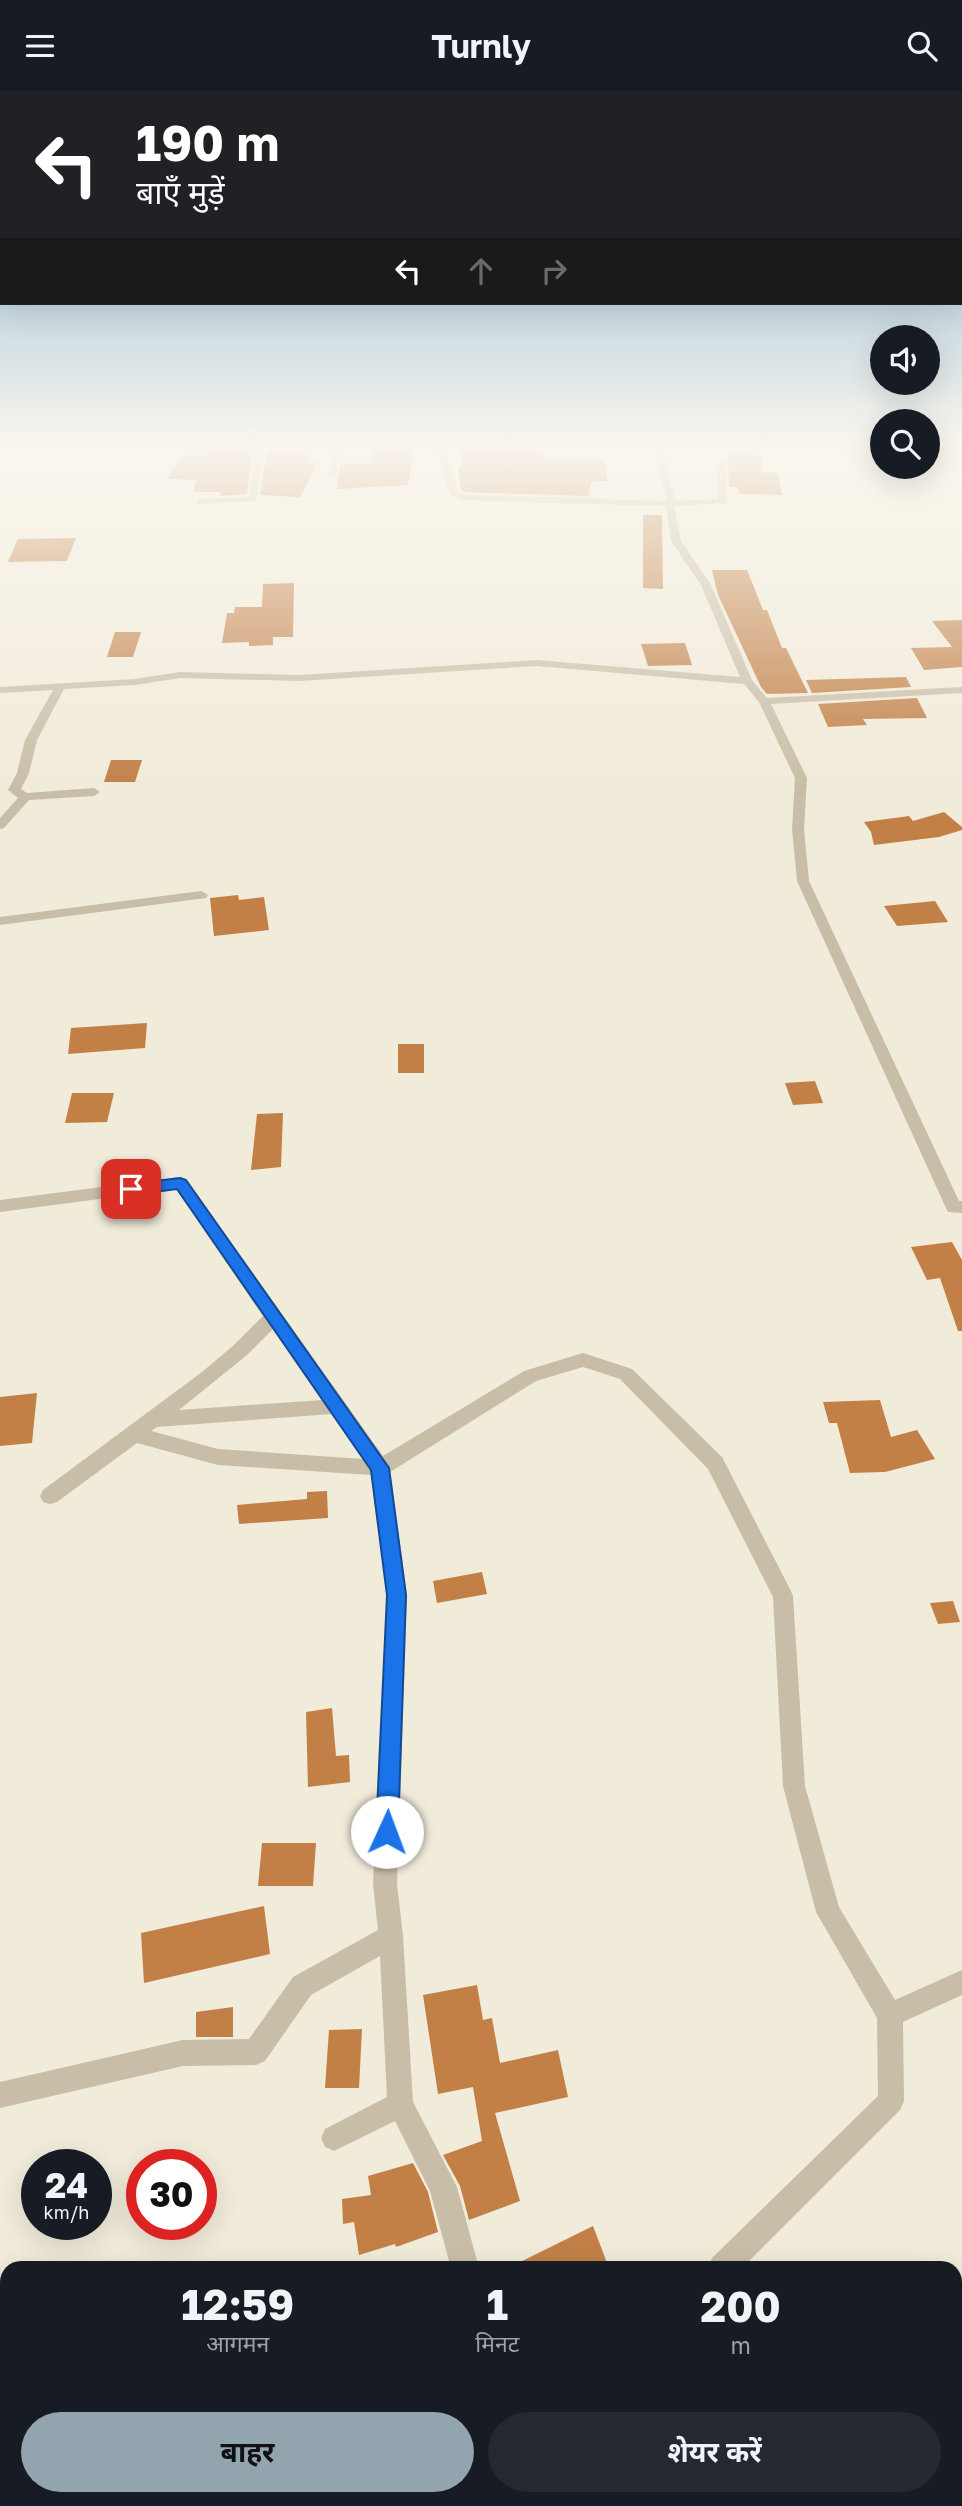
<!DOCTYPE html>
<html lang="hi">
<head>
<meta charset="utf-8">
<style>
	body { margin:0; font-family:"Golos Text","Noto Sans Devanagari",sans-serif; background:#242831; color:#f1f3f6; height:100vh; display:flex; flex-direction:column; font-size:26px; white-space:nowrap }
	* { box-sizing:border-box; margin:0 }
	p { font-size:23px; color:#9ea1a6 }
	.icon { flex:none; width:38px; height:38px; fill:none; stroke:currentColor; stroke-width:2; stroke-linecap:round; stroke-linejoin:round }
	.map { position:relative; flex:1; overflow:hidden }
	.panel { position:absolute; left:0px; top:2170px; width:962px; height:245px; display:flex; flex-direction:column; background:#171b24; border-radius:21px 21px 0 0; box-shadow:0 7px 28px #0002 }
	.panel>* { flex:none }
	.top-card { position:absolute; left:0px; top:0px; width:962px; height:214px; box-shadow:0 7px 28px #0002; background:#202124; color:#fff; overflow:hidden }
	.controls { position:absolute; left:870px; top:234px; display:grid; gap:14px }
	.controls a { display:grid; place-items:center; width:70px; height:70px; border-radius:50%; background:#171b24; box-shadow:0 7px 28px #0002; font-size:35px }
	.speed { position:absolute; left:21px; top:2058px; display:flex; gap:14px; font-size:35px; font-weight:700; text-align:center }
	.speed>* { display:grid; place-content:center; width:91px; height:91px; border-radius:50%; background:#171b24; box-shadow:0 7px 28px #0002; line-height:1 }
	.speed small { font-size:18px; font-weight:400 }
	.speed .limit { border:10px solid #d22; background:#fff; color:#111 }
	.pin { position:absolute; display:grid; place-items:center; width:60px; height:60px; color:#fff; margin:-30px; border-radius:14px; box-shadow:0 4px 10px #0006 }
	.me { position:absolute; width:77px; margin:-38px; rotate:2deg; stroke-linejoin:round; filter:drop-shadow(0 0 5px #0008) }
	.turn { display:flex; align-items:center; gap:24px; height:147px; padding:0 21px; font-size:32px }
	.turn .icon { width:91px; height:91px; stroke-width:2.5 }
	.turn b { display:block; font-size:49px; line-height:60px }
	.lanes { display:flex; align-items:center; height:66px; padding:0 21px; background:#0003; justify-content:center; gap:35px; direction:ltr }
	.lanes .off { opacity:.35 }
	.eta { display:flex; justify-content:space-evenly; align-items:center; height:119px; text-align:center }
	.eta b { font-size:42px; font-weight:700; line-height:49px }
	.action { display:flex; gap:14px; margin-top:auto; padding:14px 21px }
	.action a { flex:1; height:80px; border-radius:42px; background:#92a5ae; color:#111; font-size:28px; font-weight:700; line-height:80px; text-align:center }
	.action a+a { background:#242831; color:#f1f3f6 }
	header { display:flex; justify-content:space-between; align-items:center; height:91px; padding:0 21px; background:#171b24; font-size:32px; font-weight:700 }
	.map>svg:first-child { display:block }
</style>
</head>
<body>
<header><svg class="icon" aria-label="menu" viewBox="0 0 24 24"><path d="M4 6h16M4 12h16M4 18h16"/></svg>Turnly<svg class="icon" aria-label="search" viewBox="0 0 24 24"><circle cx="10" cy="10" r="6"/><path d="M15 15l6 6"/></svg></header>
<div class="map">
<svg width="962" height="2415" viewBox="0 0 962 2415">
	<rect width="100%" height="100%" fill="#f1ebda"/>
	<!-- building -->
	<g fill="#c28047">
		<path d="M209,357H253L247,403L219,405L222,401H193L197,389L166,388L182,364L206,365Z"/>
		<path d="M373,357H412L411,363H414L408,394L338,398L337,388L341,372L371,373Z"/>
		<path d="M460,357H542L545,367L604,368L607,390H592L588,405L466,401L461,400L458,375H462Z"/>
		<path d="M267,358H312L307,371H318L300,406L260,404Z"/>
		<path d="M728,360L756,362V365L762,366L761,381L778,382L782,404L739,403L738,396H729Z"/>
		<path d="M643,424H662L663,498L643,497Z"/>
		<path d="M76,447L67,470L8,471L18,448Z"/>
		<path d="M712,479H747L763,519H767L782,557H786L808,602L767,603L761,596L718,504Z"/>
		<path d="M294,492L293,546H273V554L249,555V551L222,552L227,522H234L235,516H262L263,493Z"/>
		<path d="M962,529V576L924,579L911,557L952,556L932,530Z"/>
		<path d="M115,541H141L133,566H107Z"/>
		<path d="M685,552L692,574L648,575L641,553Z"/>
		<path d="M906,586L911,596L812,602L806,589Z"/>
		<path d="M917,607L927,627L863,628L867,634L828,636L818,613Z"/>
		<path d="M111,669H142L135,691H104Z"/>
		<path d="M944,721L962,736V739L939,746L874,754L871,741L864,731L909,725L913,730Z"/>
		<path d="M238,804L239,809L264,806L269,839L214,845L210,807Z"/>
		<path d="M935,810L948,831L897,835L884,815Z"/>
		<path d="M147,932L145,957L68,963L71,937Z"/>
		<rect x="398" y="953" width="26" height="29"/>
		<path d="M815,990L823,1012L793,1014L785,992Z"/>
		<path d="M72,1002H114L107,1031L65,1032Z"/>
		<path d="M283,1022L281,1076L251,1079L257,1023Z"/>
		<path d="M952,1151L962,1169V1240H958L940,1187L927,1189L911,1156Z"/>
		<path d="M37,1302L32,1352L0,1355V1306Z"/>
		<path d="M880,1309L891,1346L917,1339L935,1368L885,1381L850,1382L837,1332H829L823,1311Z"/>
		<path d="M327,1400L328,1427L239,1433L237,1414L307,1408V1401Z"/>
		<path d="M482,1481L487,1503L437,1512L433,1490Z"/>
		<path d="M953,1510L960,1531L938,1533L930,1512Z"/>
		<path d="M332,1617L336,1665L349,1664L350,1691L308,1696L306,1621Z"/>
		<path d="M262,1752H316L313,1795H258Z"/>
		<path d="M264,1815L270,1863L144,1892L141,1842Z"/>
		<path d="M477,1894L483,1929L492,1927L500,1972L558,1959L568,2006L495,2022L520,2110L469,2129L460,2095L443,2064L482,2050L473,1996L438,2003L423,1904Z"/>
		<path d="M233,1916V1946H196V1921Z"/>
		<path d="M362,1938L359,1997H325L329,1939Z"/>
		<path d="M413,2072L428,2101L438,2141L396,2156L395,2153L359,2164L354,2131L343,2133L342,2108L371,2104L368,2085Z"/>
		<path d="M593,2135L609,2177H508Z"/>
	</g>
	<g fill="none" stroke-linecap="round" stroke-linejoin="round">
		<!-- minor -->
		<g fill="#c8bea7" fill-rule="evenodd">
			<path d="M256,357H264L256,410L198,413V409L201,408L249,406Z"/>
			<path d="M333,357H341L336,385L332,388L328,385Z"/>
			<path d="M436,357H444L458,401L465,404L667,410L654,357H662L675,410L718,408L717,387L720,369L727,367L726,412L674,415L681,450L711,494L752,589L767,607L962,596V602L771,613L807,687L804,738L809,790L959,1110H962V1122L948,1121L946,1117L797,790L792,738L795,687L759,611L744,593L537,575L299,590L180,587L135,594L64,598L37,649L29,682L21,698L27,702L94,697L100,701L94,705L29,709L4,737L0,738V727L18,707L8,699L17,682L25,649L53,599L0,602V596L135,588L180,581L299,584L537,569L740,586L701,494L671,450L666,415L461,409L450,403Z"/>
			<path d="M201,800L208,804L206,807L0,834V826Z"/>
			<path d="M180,1086L186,1088L383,1365L524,1280L583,1262L626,1276L632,1278L722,1366L790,1498L793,1505L805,1695L839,1816L895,1909L962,1879V1904L903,1931L904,2010L900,2019L742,2177H708L712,2167L878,2005L877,1927L816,1821L783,1695L773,1506L708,1378L620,1288L583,1276L536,1290L390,1381L407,1504L397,1793L403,1845L413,2011L457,2096L479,2177H451L430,2100L395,2030L334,2060L325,2056L321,2047L325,2038L387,2006L380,1865L311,1904L265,1970L256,1974L183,1975L0,2017V1991L183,1949L249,1948L293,1886L378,1839L373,1793L387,1504L371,1384L218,1374L137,1352L57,1411L50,1413L43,1411L40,1405L43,1399L202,1281L234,1254L263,1225L176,1098L0,1121V1109ZM273,1238L322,1309L179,1319L247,1264ZM332,1323L363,1368L218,1358L151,1340L157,1336Z"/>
			<path d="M0,2194L7,2197V2232L0,2229Z"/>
			<path d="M40,2408H101L98,2415H41Z"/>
			<path d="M452,2408H510L507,2415H449Z"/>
		</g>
	</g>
	<!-- sky -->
	<linearGradient id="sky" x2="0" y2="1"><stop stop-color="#7cacd0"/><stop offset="0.51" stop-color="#f9f6ee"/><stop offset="1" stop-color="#f9f6ee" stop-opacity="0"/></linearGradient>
	<rect width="962" height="696" fill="url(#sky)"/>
	<!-- route -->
	<path fill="#1a73e8" stroke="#114b97" stroke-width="2" d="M180,1087L186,1089L389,1377L406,1504L398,1741L395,1748L387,1751L380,1748L376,1741L387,1504L371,1379L177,1098L131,1104L123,1098L131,1093Z"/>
</svg>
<div class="controls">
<a><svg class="icon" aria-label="sound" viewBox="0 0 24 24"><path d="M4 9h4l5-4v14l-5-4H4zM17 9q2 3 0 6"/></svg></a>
<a><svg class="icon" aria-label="search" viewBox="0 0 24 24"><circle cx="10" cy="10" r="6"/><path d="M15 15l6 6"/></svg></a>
</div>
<div class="speed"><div>24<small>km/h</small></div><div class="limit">30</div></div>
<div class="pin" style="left:131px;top:1098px;background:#d93025"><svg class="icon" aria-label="arrive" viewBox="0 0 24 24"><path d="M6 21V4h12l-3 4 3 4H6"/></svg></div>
<svg class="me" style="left:387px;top:1741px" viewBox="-20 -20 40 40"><circle r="19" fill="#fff"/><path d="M0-13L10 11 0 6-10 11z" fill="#1a73e8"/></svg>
<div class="top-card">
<div class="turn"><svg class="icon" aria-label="left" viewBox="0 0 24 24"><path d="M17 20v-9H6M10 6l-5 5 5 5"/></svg><div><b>190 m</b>बाएँ मुड़ें</div></div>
<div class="lanes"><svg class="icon" aria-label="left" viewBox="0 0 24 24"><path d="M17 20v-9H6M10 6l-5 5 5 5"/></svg><svg class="icon off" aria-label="ahead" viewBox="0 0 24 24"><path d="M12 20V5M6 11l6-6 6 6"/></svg><svg class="icon off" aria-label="right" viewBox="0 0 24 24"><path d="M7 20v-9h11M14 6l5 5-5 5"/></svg></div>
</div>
<section class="panel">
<div class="eta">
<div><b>12:59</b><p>आगमन</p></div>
<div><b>1</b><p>मिनट</p></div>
<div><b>200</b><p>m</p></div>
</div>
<div class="action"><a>बाहर</a><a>शेयर करें</a></div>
</section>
</div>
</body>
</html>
